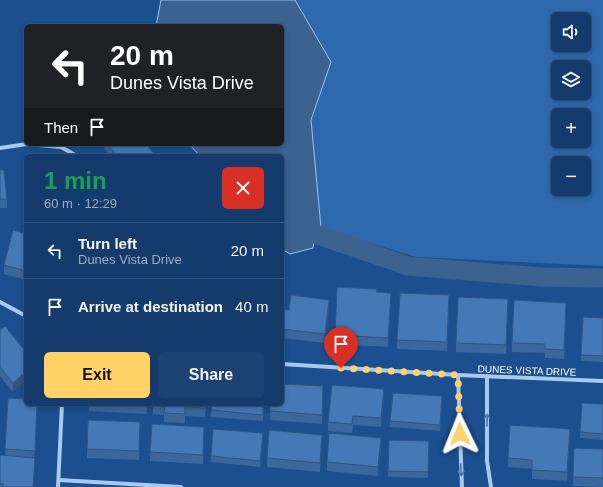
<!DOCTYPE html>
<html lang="en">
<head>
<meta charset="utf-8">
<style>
	body { margin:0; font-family:Arial,sans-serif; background:#1d4271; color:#f1f3f6; height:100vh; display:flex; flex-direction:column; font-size:15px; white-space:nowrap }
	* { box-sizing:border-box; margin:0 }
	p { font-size:13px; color:#9dadc1 }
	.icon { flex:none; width:22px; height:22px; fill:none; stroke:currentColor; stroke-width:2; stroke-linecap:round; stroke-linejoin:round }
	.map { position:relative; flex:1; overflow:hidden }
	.sheet { position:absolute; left:24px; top:154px; width:260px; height:252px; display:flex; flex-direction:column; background:#143b6b; border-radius:6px; box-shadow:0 2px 6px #0003,0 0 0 1px #33557e }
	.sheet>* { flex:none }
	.top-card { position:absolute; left:24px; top:24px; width:260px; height:122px; border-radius:6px; box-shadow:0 2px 6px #0003,0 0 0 1px #33557e; background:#202124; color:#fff; overflow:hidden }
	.buttons { position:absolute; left:551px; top:12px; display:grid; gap:8px }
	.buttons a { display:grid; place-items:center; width:40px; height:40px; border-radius:6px; background:#143b6b; box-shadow:0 2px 6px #0003,0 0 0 1px #33557e; font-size:20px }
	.pin { position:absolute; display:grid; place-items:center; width:34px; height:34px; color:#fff; margin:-41px -17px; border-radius:50% 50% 50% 0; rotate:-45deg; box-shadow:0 0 4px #0007 }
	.pin .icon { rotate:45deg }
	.me { position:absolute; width:44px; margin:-22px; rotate:358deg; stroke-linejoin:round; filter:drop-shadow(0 0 3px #0008) }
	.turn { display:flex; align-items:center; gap:14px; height:84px; padding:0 20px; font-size:18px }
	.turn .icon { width:52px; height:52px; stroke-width:2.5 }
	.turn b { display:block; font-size:28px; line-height:34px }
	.then { display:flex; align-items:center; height:38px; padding:0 20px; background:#0003; gap:8px; font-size:15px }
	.round { display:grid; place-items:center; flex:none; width:42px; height:42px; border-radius:6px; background:#1d4271 }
	.headline { display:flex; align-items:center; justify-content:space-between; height:68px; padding:0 20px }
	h1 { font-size:24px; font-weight:800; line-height:30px; color:#1e9e55 }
	.cta { display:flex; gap:8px; margin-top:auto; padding:8px 20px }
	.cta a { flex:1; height:46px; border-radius:6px; background:#ffd166; color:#111; font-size:16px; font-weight:800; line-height:46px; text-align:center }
	.cta a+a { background:#1d4271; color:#f1f3f6 }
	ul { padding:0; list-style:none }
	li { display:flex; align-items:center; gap:12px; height:56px; padding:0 20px; border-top:1px solid #33557e }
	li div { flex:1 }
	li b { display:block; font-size:15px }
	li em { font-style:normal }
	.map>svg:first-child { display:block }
</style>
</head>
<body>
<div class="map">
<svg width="603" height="487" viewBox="0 0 603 487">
	<rect width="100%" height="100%" fill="#1b4f8f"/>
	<!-- green -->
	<path fill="#2e69ad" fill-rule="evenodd" d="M295,0H603V266L416,257L321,228L311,120L331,62ZM558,19H584V45H558ZM558,67H584V93H558ZM558,115H584V141H558ZM558,163H584V189H558Z"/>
	<!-- water -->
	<path fill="#3c6290" stroke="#9cc4f0" d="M161,0H295L331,62L311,120L321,228L315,234L313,248L290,254L282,249V156H200L189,144H282V26H156Z"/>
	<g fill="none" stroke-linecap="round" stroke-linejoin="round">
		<!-- canal -->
		<path stroke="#3c6290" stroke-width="19" d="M315,234L408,266L541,277L603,278"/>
		<!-- minor -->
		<g stroke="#a9c9ee" stroke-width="4">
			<path d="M0,148L27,144L61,147L77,156"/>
			<path d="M0,302L26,316"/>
			<path d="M282,364L458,375L603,381"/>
			<path d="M458,375L462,487"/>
			<path d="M487,376V461L491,487"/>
			<path d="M59,480L181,487"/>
			<path d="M58,487L62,404"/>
		</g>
	</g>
	<!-- wall -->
	<g fill="#3a679d">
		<path d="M104,144H146L156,156H110L104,148Z"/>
		<path d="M0,170L7,199V208H0Z"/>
		<path d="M26,234V280L4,274V265Z"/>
		<path d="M391,302L388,347L335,344V335Z"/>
		<path d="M449,304L447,351L397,349V340Z"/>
		<path d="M508,308L506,354L456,352V343Z"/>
		<path d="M282,309L289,310L329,309L325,343L282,338Z"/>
		<path d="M566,312L564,359L545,358V353L512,352V343Z"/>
		<path d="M603,318V362L581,361V355Z"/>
		<path d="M0,330L26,352L13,392L0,376Z"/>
		<path d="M323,395L322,424L270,420V411Z"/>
		<path d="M384,398L381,427L353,425L352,433L328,431V422Z"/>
		<path d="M442,403L440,431L390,427V421Z"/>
		<path d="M37,404L33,487H0V455L5,456V449Z"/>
		<path d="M89,404H147V414L89,411Z"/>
		<path d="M153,404H206L205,417L185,416V423L164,422V415L153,414Z"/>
		<path d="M264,404L263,421L211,417V410Z"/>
		<path d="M603,404V440L580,438V432Z"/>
		<path d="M140,431L139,460L87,458V449Z"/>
		<path d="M204,436L203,464L150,461V452Z"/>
		<path d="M570,438L567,481L532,479V469L508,467V458Z"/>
		<path d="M263,440L260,467L211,462V456Z"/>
		<path d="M322,443L320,472L267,467V458Z"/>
		<path d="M381,447L378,476L327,471V462Z"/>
		<path d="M429,448L428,478L388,477V471Z"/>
		<path d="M603,449V487L573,486V477Z"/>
	</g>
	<!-- shaded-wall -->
	<g fill="#305480">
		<path d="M283,279V288L282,289V280Z"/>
		<path d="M391,293V302L388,347V338Z"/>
		<path d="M449,295V304L447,351V342Z"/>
		<path d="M508,299V308L506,354V345Z"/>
		<path d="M329,300V309L325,343V334Z"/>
		<path d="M566,303V312L564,359V350Z"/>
		<path d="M26,372V381L13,392V383Z"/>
		<path d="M323,386V395L322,424V415Z"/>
		<path d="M384,389V398L381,427V418Z"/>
		<path d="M442,396V403L440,431V425Z"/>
		<path d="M37,404L35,466L33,487Z"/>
		<path d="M140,422V431L139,460V451Z"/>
		<path d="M204,427V436L203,464V455Z"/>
		<path d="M570,429V438L567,481V472Z"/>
		<path d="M263,433V440L260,467V461Z"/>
		<path d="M322,435V443L320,472V463Z"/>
		<path d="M381,438V447L378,476V467Z"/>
	</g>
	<!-- building -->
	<g fill="#4478b7" stroke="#305480">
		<path d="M107,144H146L156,156H117Z"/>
		<path d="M0,170H4L7,199H0Z"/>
		<path d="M13,230L26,234V271L4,265Z"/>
		<path d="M337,287L377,289L376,292L391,293L388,338L335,335Z"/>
		<path d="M400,293L449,295L447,342L397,340Z"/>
		<path d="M291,295L329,300L325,334L282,329V309L289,310Z"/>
		<path d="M458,297L508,299L506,345L456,343Z"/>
		<path d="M514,300L566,303L564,350L545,349V344L512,343Z"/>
		<path d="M583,317L603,318V356L581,355Z"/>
		<path d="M5,326L26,352V372L13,383L0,367V330Z"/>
		<path d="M282,384L323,386L322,415L270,411V404H282Z"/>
		<path d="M332,385L384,389L381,418L353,416L352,424L328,422Z"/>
		<path d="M393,393L442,396L440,425L390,421Z"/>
		<path d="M8,398L26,399V404H37L35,451L5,449Z"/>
		<path d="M582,403L603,404V434L580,432Z"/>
		<path d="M131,404H147V405Z"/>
		<path d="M153,404H205V408L185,407V414L164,413L165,406L153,405Z"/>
		<path d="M212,404H263V415L211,410Z"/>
		<path d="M88,420L140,422L139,451L87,449Z"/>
		<path d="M152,424L204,427L203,455L150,452Z"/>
		<path d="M510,425L570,429L567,472L532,470V460L508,458Z"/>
		<path d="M213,429L263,433L260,461L211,456Z"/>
		<path d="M269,430L322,435L320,463L267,458Z"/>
		<path d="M329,433L381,438L378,467L327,462Z"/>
		<path d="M389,440L429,441L428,472L388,471Z"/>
		<path d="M574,448L603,449V478L573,477Z"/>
		<path d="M0,455L35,458L33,487H3V484H0Z"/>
	</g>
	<!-- one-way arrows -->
	<defs><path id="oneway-shaft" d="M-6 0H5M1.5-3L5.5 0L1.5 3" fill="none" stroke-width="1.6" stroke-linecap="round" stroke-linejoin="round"/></defs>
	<g stroke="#4674ac">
		<use href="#oneway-shaft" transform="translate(487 420) rotate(-90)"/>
		<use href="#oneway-shaft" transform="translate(461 470) rotate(88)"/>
	</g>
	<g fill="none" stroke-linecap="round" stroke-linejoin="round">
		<!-- route -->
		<path stroke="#ffd166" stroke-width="7" stroke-dasharray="0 12.6" d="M341,368L458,375L460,434"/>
	</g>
	<g text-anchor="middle" stroke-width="3" stroke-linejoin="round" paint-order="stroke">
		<!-- street labels -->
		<g font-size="10" fill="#fff" stroke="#1b4f8f">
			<text transform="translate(527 370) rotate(2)" y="4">DUNES VISTA DRIVE</text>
		</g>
	</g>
</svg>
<div class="buttons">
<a><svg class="icon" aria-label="sound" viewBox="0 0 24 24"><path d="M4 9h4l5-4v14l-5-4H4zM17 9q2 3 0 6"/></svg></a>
<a><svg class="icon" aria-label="layers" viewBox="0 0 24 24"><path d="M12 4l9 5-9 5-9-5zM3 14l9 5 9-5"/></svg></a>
<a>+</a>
<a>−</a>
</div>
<div class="pin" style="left:341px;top:368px;background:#d93025"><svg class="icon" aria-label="arrive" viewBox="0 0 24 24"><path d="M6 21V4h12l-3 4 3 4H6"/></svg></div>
<svg class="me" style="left:460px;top:434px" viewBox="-20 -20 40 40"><path d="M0-17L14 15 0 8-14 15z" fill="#ffd166" stroke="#fff" stroke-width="4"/></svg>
<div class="top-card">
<div class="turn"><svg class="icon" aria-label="left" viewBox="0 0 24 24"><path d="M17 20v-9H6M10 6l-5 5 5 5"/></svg><div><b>20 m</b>Dunes Vista Drive</div></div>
<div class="then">Then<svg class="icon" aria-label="arrive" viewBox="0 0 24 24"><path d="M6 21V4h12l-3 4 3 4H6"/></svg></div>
</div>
<section class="sheet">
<div class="headline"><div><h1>1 min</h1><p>60 m · 12:29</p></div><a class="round" style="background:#d93025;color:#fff"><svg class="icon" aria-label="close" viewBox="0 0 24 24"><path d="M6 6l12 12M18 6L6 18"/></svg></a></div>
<ul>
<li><svg class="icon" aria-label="left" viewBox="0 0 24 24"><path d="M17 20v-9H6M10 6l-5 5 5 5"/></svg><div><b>Turn left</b><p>Dunes Vista Drive</p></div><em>20 m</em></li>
<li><svg class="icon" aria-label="arrive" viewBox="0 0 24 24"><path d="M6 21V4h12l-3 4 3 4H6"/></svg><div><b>Arrive at destination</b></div><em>40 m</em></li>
</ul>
<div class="cta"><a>Exit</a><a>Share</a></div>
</section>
</div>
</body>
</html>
